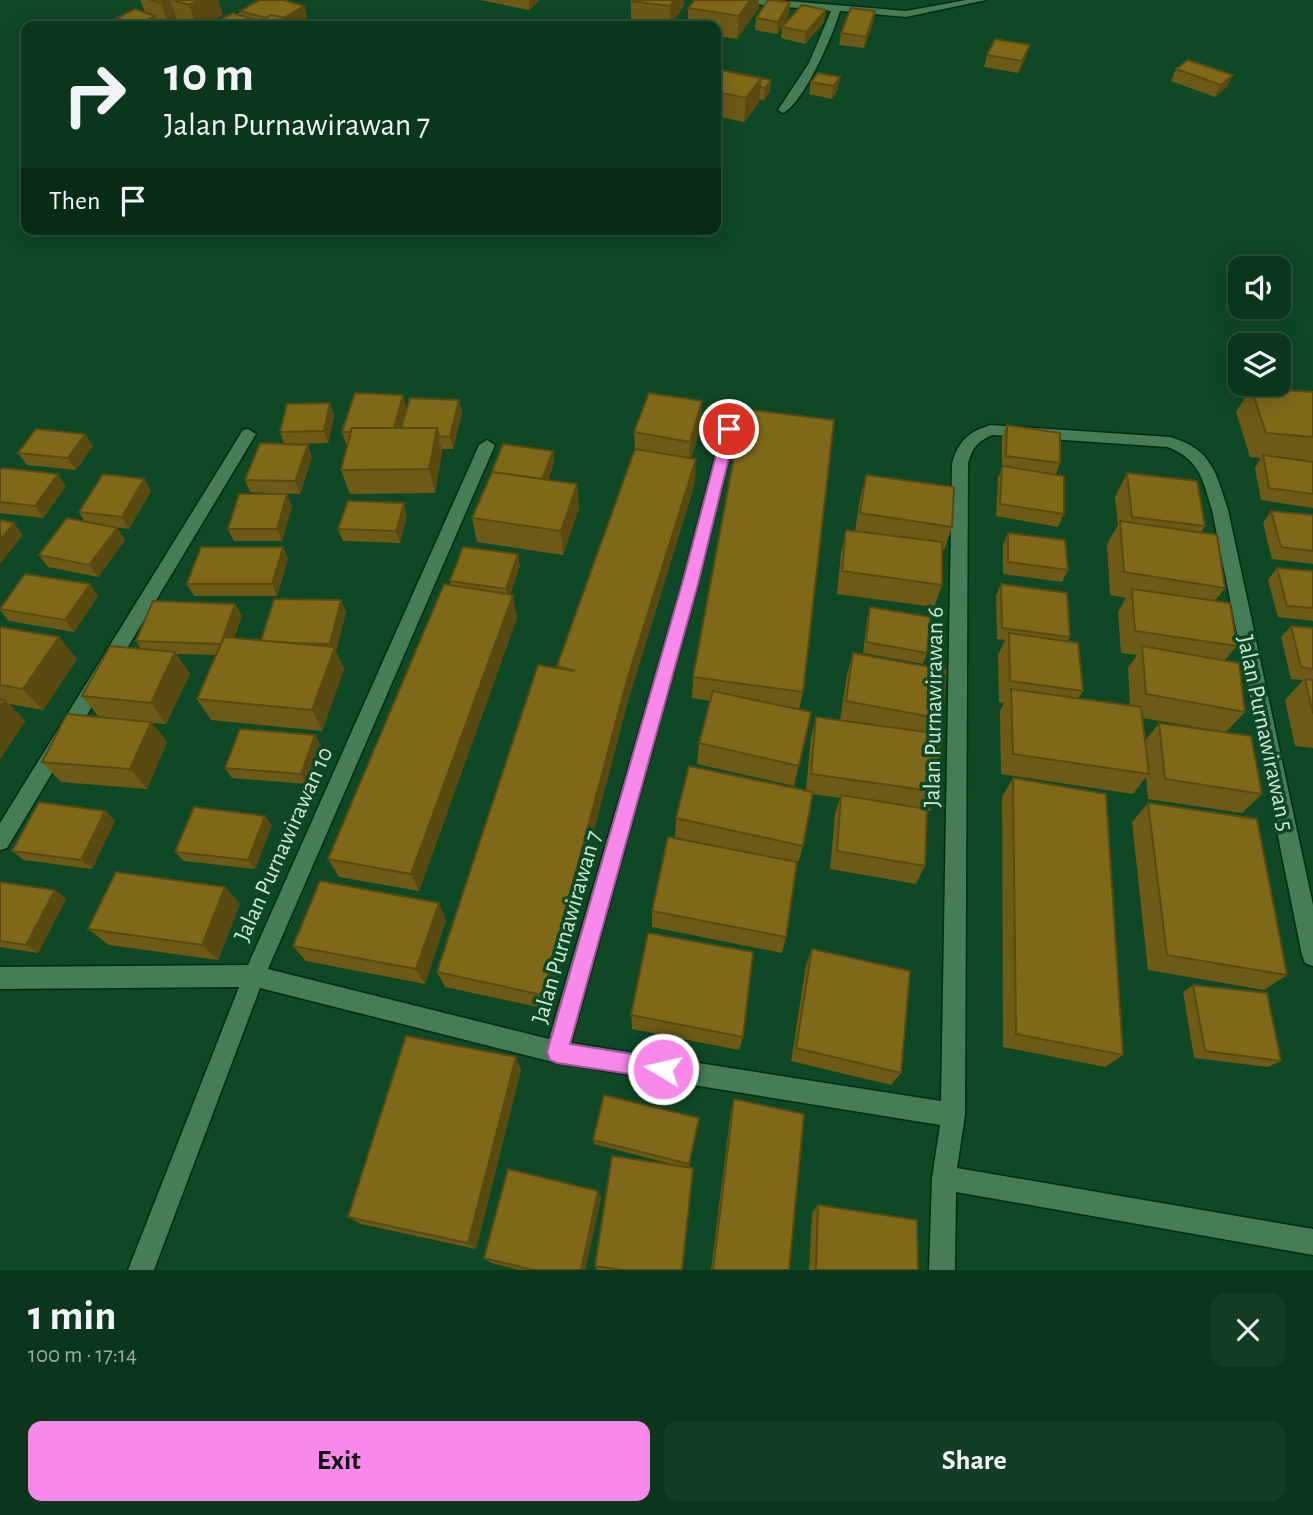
<!DOCTYPE html>
<html lang="en">
<head>
<meta charset="utf-8">
<style>
	body { margin:0; font-family:"Alegreya Sans",sans-serif; background:#133e25; color:#f1f3f6; height:100vh; display:flex; flex-direction:column; font-size:26px; white-space:nowrap }
	* { box-sizing:border-box; margin:0 }
	p { font-size:23px; color:#99aba3 }
	.icon { flex:none; width:38px; height:38px; fill:none; stroke:currentColor; stroke-width:2; stroke-linecap:round; stroke-linejoin:round }
	.map { position:relative; height:1270px; overflow:hidden }
	.sheet { display:flex; flex-direction:column; background:#0a361c; flex:1 }
	.sheet>* { flex:none }
	.guide { position:absolute; left:21px; top:21px; width:700px; height:214px; border-radius:14px; box-shadow:0 4px 18px #0003,0 0 0 2px #2a503b; background:#0a361c; color:#f1f3f6; overflow:hidden }
	.fabs { position:absolute; left:1228px; top:256px; display:grid; gap:14px }
	.fabs a { display:grid; place-items:center; width:63px; height:63px; border-radius:14px; background:#0a361c; box-shadow:0 4px 18px #0003,0 0 0 2px #2a503b; font-size:35px }
	.pin { position:absolute; display:grid; place-items:center; width:60px; height:60px; color:#fff; margin:-30px; border:4px solid #fff; border-radius:50%; box-shadow:0 2px 7px #0007 }
	.me { position:absolute; width:77px; margin:-38px; rotate:279deg; stroke-linejoin:round; filter:drop-shadow(0 0 5px #0008) }
	.turn { display:flex; align-items:center; gap:24px; height:147px; padding:0 28px; font-size:32px }
	.turn .icon { width:91px; height:91px; stroke-width:2.5 }
	.turn b { display:block; font-size:49px; line-height:60px }
	.then { display:flex; align-items:center; height:66px; padding:0 28px; background:#0003; gap:14px; font-size:26px }
	.round { display:grid; place-items:center; flex:none; width:74px; height:74px; border-radius:14px; background:#133e25 }
	.headline { display:flex; align-items:center; justify-content:space-between; height:119px; padding:0 28px }
	h1 { font-size:42px; font-weight:700; line-height:52px }
	.action { display:flex; gap:14px; margin-top:auto; padding:14px 28px }
	.action a { flex:1; height:80px; border-radius:14px; background:#f888ea; color:#111; font-size:28px; font-weight:700; line-height:80px; text-align:center }
	.action a+a { background:#133e25; color:#f1f3f6 }
	.map>svg:first-child { display:block }
</style>
</head>
<body>
<div class="map">
<svg width="1313" height="1270" viewBox="0 0 1313 1270">
	<rect width="100%" height="100%" fill="#0e4825"/>
	<g fill="none" stroke-linecap="round" stroke-linejoin="round">
		<defs>
			<g id="minor">
				<path d="M266,0H279L224,26H211Z"/>
				<path d="M737,0H776L906,11L966,0H986L906,17L840,11C833,35 804,103 783,113L778,110L809,63L831,11L742,3Z"/>
				<path d="M729,424L736,429L698,584L571,1043L941,1101L952,464C958,441 969,431 991,425L1170,437C1212,449 1216,473 1228,510L1313,905V966L1305,963L1302,955L1212,510C1202,479 1201,461 1168,447L992,435C977,442 972,448 968,464L965,1115L957,1168L1313,1229V1255L956,1192L955,1270H929L932,1178L940,1125L557,1063L260,988L154,1270H128L239,987L0,989V967L248,965L479,445L487,440L495,445L268,969L549,1039L682,584L722,429Z"/>
				<path d="M248,429L256,434L7,848L0,850V823L243,430Z"/>
			</g>
		</defs>
		<!-- minor casing -->
		<use href="#minor" stroke="#002c12" stroke-width="3"/>
		<!-- minor -->
		<use href="#minor" fill="#467c56" fill-rule="evenodd"/>
	</g>
	<!-- wall -->
	<g fill="#6d5a16">
		<path d="M140,0H218L223,15L201,26H192L178,22L169,26L157,22L159,26H120L117,18L145,12Z"/>
		<path d="M480,0H540L529,10Z"/>
		<path d="M631,0H684V5L671,26H649L631,24Z"/>
		<path d="M695,0H759V8L737,39L716,36V26H688V8Z"/>
		<path d="M790,2L789,14L777,34L755,30L756,18Z"/>
		<path d="M304,6L307,18L301,21L208,26L241,16L240,11Z"/>
		<path d="M824,22L805,44L781,38L782,27Z"/>
		<path d="M873,23L864,48L839,45L841,33Z"/>
		<path d="M987,55L1026,57L1018,73L984,67Z"/>
		<path d="M716,69L771,80L770,92L764,100L759,99V102L744,122L716,116Z"/>
		<path d="M1176,69L1227,87L1215,97L1171,81Z"/>
		<path d="M818,73L838,89L832,99L809,94L811,82Z"/>
		<path d="M1251,388L1313,392V508L1261,500L1255,468L1261,458L1250,457L1236,412Z"/>
		<path d="M403,395L406,408L401,428L459,400L462,413L453,449H441L442,452L435,493L350,494L341,470L348,445L346,444L342,432Z"/>
		<path d="M330,403L334,416L328,443L297,444L312,457L300,494L250,492L245,480L284,444L280,432Z"/>
		<path d="M1007,425L1060,463L1056,474L1064,514L1058,527L996,516L998,478L1002,468V437Z"/>
		<path d="M701,426L691,458L695,483L628,701L547,1009L445,987L437,972L557,668V666L635,450L634,432Z"/>
		<path d="M85,434L93,446L76,470L27,465L18,453Z"/>
		<path d="M553,451L554,463L548,480L577,484L579,508L563,555L477,542L472,518Z"/>
		<path d="M0,471L66,486L43,518L0,513Z"/>
		<path d="M1127,473L1205,526L1200,533L1225,588L1215,601L1237,646L1225,660L1245,712L1226,732L1142,718L1145,741L1159,723L1262,794L1242,813L1148,799L1146,777L1133,794L1001,774L1000,711L1004,703L999,702L998,655L1005,640L997,639L996,596L1001,584L1070,637L1068,641L1083,691L1078,698L1130,706L1128,668L1137,655L1121,653L1118,612L1126,598L1110,595L1107,544L1118,525L1115,497Z"/>
		<path d="M866,475L952,527L944,550H942V585L934,607L837,594L841,553L846,530L855,531L860,498Z"/>
		<path d="M144,479L151,491L129,529L108,526L117,528L125,540L98,577L48,567L39,555L85,522L79,512Z"/>
		<path d="M292,506L282,541H234L228,529Z"/>
		<path d="M1271,511L1313,515V564L1272,559L1263,523Z"/>
		<path d="M407,515L400,543L343,541L338,529Z"/>
		<path d="M1008,533L1068,570L1062,582L1003,574V545Z"/>
		<path d="M283,547L288,559L277,596H194L187,584Z"/>
		<path d="M520,566L510,595L517,618L419,891L339,877L328,859L451,585L450,581Z"/>
		<path d="M1277,568L1313,571V621L1278,617L1268,580Z"/>
		<path d="M98,596L74,632L9,621L0,610V608Z"/>
		<path d="M235,604L242,616L234,638L261,641L346,612L336,651L344,669L322,731L211,720L197,699L216,655L176,654L190,674L166,724L152,723L167,742L147,789L61,782L42,762L99,717L82,696L141,649L136,641Z"/>
		<path d="M870,607L927,653L923,664L863,653L867,619Z"/>
		<path d="M1291,626L1313,628V748L1295,746L1285,700L1303,680L1291,679L1281,637Z"/>
		<path d="M0,627L77,659L43,710L9,704L25,721L0,759Z"/>
		<path d="M853,653L942,719L936,733L939,792L930,811H927L925,866L916,884L830,869L835,814L840,798L812,794L803,846L798,864H797L786,937L782,953L652,927V911L720,847L675,837L676,818L806,790L811,737L816,717L840,720L847,675Z"/>
		<path d="M693,677L803,692L799,709L811,712L794,786L697,764L699,743L710,701L692,698Z"/>
		<path d="M315,735L321,746L307,784L232,778L225,768Z"/>
		<path d="M1013,778L1123,1055L1105,1067L1003,1047L1002,797Z"/>
		<path d="M1148,803L1287,975L1264,990L1148,970L1132,822Z"/>
		<path d="M105,811L115,821L92,869L24,860L12,851Z"/>
		<path d="M272,825L255,869L184,861L175,852Z"/>
		<path d="M0,882L55,890L66,899L38,953L0,947Z"/>
		<path d="M225,887L240,904L218,960L109,945L88,929Z"/>
		<path d="M446,920L425,984L306,961L293,946Z"/>
		<path d="M812,949L901,1073L891,1085L791,1061L806,965Z"/>
		<path d="M1193,985L1281,1061L1268,1067L1194,1058L1183,992Z"/>
		<path d="M631,1015L743,1037L739,1050L632,1029Z"/>
		<path d="M516,1057L521,1070L476,1249L361,1224L348,1217Z"/>
		<path d="M734,1099L789,1270H711L731,1110Z"/>
		<path d="M699,1118L689,1167L682,1270H597L595,1266L675,1165L594,1144L593,1140Z"/>
		<path d="M598,1191L601,1198L585,1270H520L491,1263L484,1258Z"/>
		<path d="M818,1205L918,1270H809L812,1213Z"/>
	</g>
	<!-- shaded-wall -->
	<g fill="#594a12">
		<path d="M168,0H170L178,22L169,26L161,3Z"/>
		<path d="M200,0H218L223,15L201,26H197L189,5Z"/>
		<path d="M529,0H540L529,10Z"/>
		<path d="M674,0H684V5L671,26H670V6Z"/>
		<path d="M750,0H759V8L737,39L739,16Z"/>
		<path d="M790,2L789,14L777,34L778,22Z"/>
		<path d="M304,6L307,18L292,26L276,22Z"/>
		<path d="M826,10L824,22L805,44L806,32Z"/>
		<path d="M875,11L873,23L864,48L866,37Z"/>
		<path d="M155,16L159,26H137V25Z"/>
		<path d="M1030,45L1026,57L1018,73L1022,61Z"/>
		<path d="M1233,75L1227,87L1215,97L1221,85Z"/>
		<path d="M840,77L838,89L832,99L833,86Z"/>
		<path d="M761,78L759,102L744,122L746,98Z"/>
		<path d="M771,80L770,92L764,100L765,88Z"/>
		<path d="M403,395L406,408L396,446L392,434Z"/>
		<path d="M459,400L462,413L453,449L450,437Z"/>
		<path d="M702,401L701,426L689,466L690,442Z"/>
		<path d="M330,403L334,416L328,443L324,431Z"/>
		<path d="M437,428L442,452L435,493L429,469Z"/>
		<path d="M85,434L93,446L76,470L68,458Z"/>
		<path d="M308,445L312,457L300,494L295,481Z"/>
		<path d="M553,451L554,463L542,494L541,482Z"/>
		<path d="M696,459L695,483L628,701L547,1009L543,995L627,680Z"/>
		<path d="M58,474L66,486L43,518L35,506Z"/>
		<path d="M144,479L151,491L129,529L122,517Z"/>
		<path d="M577,484L579,508L563,555L561,531Z"/>
		<path d="M287,494L292,506L282,541L277,529Z"/>
		<path d="M404,503L407,515L400,543L396,531Z"/>
		<path d="M14,523L23,535L0,564V540Z"/>
		<path d="M117,528L125,540L98,577L89,565Z"/>
		<path d="M283,547L288,559L277,596L272,584Z"/>
		<path d="M518,554L520,566L508,601L506,589Z"/>
		<path d="M90,584L98,596L74,632L65,620Z"/>
		<path d="M513,595L517,618L419,891L411,874Z"/>
		<path d="M341,600L346,612L336,651L344,669L322,731L312,710L333,650L330,644Z"/>
		<path d="M235,604L242,616L228,655L221,644Z"/>
		<path d="M59,637L77,659L43,710L23,689Z"/>
		<path d="M175,652L190,674L166,724L151,703Z"/>
		<path d="M5,700L25,721L0,759V707Z"/>
		<path d="M151,722L167,742L147,789L130,769Z"/>
		<path d="M315,735L321,746L307,784L301,774Z"/>
		<path d="M105,811L115,821L92,869L81,860Z"/>
		<path d="M265,816L272,825L255,869L248,860Z"/>
		<path d="M225,887L240,904L218,960L202,945Z"/>
		<path d="M55,890L66,899L38,953L26,945Z"/>
		<path d="M439,903L446,920L425,984L416,969Z"/>
		<path d="M516,1057L521,1070L476,1249L468,1243Z"/>
		<path d="M598,1191L601,1198L585,1270H581Z"/>
	</g>
	<!-- building -->
	<g fill="#7f6919" stroke="#594a12" stroke-width="2">
		<path d="M150,0H168L161,3Z"/>
		<path d="M173,0H200L189,5Z"/>
		<path d="M260,0H283L304,6L284,18L271,15L266,18L240,11Z"/>
		<path d="M631,0H674L670,6L631,1Z"/>
		<path d="M695,0H750L739,16L688,8Z"/>
		<path d="M768,0L790,2L778,22L756,18Z"/>
		<path d="M802,5L826,10L806,32L782,27Z"/>
		<path d="M851,8L875,11L866,37L841,33Z"/>
		<path d="M135,9L155,16L137,25L117,18Z"/>
		<path d="M233,13L261,22L254,26H208Z"/>
		<path d="M271,15L322,26H254Z"/>
		<path d="M995,39L1030,45L1022,61L987,55Z"/>
		<path d="M1188,60L1233,75L1221,85L1176,69Z"/>
		<path d="M716,69L761,78L746,98L716,92Z"/>
		<path d="M730,72L771,80L765,88L760,87L761,78Z"/>
		<path d="M818,73L840,77L833,86L811,82Z"/>
		<path d="M1251,388L1313,392V437L1266,433Z"/>
		<path d="M355,393L403,395L394,428H352L351,432H342Z"/>
		<path d="M649,393L702,401L690,442L634,432Z"/>
		<path d="M410,398L459,400L450,437L439,436L437,428H401Z"/>
		<path d="M330,403L324,431L280,432L287,404Z"/>
		<path d="M743,409L834,420L803,692L693,677Z"/>
		<path d="M1007,425L1060,433V463L1006,456Z"/>
		<path d="M352,428H437L429,469L341,470Z"/>
		<path d="M36,429L85,434L68,458L18,453Z"/>
		<path d="M260,443L308,445L295,481L245,480Z"/>
		<path d="M503,444L553,451L542,479L492,472L491,474Z"/>
		<path d="M635,449L696,459L627,680L543,995L437,972L538,665L575,671L557,666Z"/>
		<path d="M1263,455L1313,462V494L1269,488Z"/>
		<path d="M1002,466L1064,476V514L1000,504Z"/>
		<path d="M2,468L58,474L35,506L0,502V471Z"/>
		<path d="M492,472L577,484L561,531L472,518Z"/>
		<path d="M1127,473L1197,481L1205,526L1132,517Z"/>
		<path d="M103,474L144,479L122,517L79,512Z"/>
		<path d="M866,475L954,487L952,527L860,513Z"/>
		<path d="M239,494H287L277,529H228Z"/>
		<path d="M348,501L404,503L396,531L338,529Z"/>
		<path d="M1271,511L1313,515V551L1281,547Z"/>
		<path d="M67,518L117,528L89,565L39,555Z"/>
		<path d="M0,520L14,523L0,540Z"/>
		<path d="M1120,521L1217,535L1225,588L1124,572Z"/>
		<path d="M846,530L942,542V585L842,571Z"/>
		<path d="M1008,533L1065,540L1068,570L1008,562Z"/>
		<path d="M201,547H283L272,584H187Z"/>
		<path d="M463,547L518,554L506,589L450,581Z"/>
		<path d="M1277,568L1313,571V608L1287,606Z"/>
		<path d="M25,574L90,584L65,620L0,609Z"/>
		<path d="M444,584L513,595L411,874L328,859Z"/>
		<path d="M1001,584L1067,593L1070,637L1002,628Z"/>
		<path d="M1132,589L1230,603L1237,646L1135,631Z"/>
		<path d="M274,599L341,600L330,644L288,643L261,641Z"/>
		<path d="M153,601L235,604L221,644L136,641Z"/>
		<path d="M870,607L930,617L927,653L866,642Z"/>
		<path d="M1291,626L1313,628V669L1301,667Z"/>
		<path d="M0,627L59,637L23,689L0,685Z"/>
		<path d="M1009,633L1078,643L1083,691L1010,681Z"/>
		<path d="M224,637L335,647L312,710L197,699Z"/>
		<path d="M110,646L175,652L151,703L82,696Z"/>
		<path d="M1142,646L1239,663L1245,712L1146,694Z"/>
		<path d="M853,653L946,670L942,719L846,701Z"/>
		<path d="M1305,679L1313,680V714Z"/>
		<path d="M1011,689L1141,707L1149,774L1013,754Z"/>
		<path d="M713,691L811,712L799,766L699,743Z"/>
		<path d="M0,699L5,700L0,707Z"/>
		<path d="M67,714L151,722L130,769L42,762Z"/>
		<path d="M816,717L940,734L939,792L811,774Z"/>
		<path d="M1159,723L1251,736L1262,794L1165,779Z"/>
		<path d="M240,729L315,735L301,774L225,768Z"/>
		<path d="M689,766L813,792L803,846L676,818Z"/>
		<path d="M1013,778L1106,794L1123,1055L1016,1034Z"/>
		<path d="M841,795L927,809L925,866L837,851Z"/>
		<path d="M39,802L105,811L81,860L12,851Z"/>
		<path d="M1148,803L1257,819L1287,975L1167,955Z"/>
		<path d="M194,807L265,816L248,860L175,852Z"/>
		<path d="M668,837L797,862L786,937L652,911Z"/>
		<path d="M116,872L225,887L202,945L88,929Z"/>
		<path d="M320,881L439,903L416,969L293,946Z"/>
		<path d="M0,882L55,890L26,945L0,941Z"/>
		<path d="M648,933L753,952L743,1037L631,1015Z"/>
		<path d="M812,949L910,971L901,1073L796,1048Z"/>
		<path d="M1193,985L1267,993L1281,1061L1205,1051Z"/>
		<path d="M406,1036L516,1057L468,1243L348,1217Z"/>
		<path d="M604,1095L699,1118L689,1164L593,1140Z"/>
		<path d="M734,1099L804,1114L789,1270H713Z"/>
		<path d="M612,1156L693,1168L682,1270H622L595,1266Z"/>
		<path d="M508,1169L598,1191L581,1270H533L484,1258Z"/>
		<path d="M818,1205L917,1220L918,1270H816Z"/>
	</g>
	<!-- route -->
	<path fill="#f888ea" stroke="#a15898" stroke-width="2" d="M729,425L736,429L698,584L570,1044L663,1059L670,1062L673,1069L670,1076L663,1079L557,1063L550,1060L547,1052L682,584L723,429Z"/>
	<g text-anchor="middle" stroke-width="7" stroke-linejoin="round" paint-order="stroke">
		<!-- street labels -->
		<g font-size="24" fill="#cce9d3" stroke="#0e4825">
			<text transform="translate(933 707) rotate(-89)" y="8">Jalan Purnawirawan 6</text>
			<text transform="translate(1266 733) rotate(78)" y="8">Jalan Purnawirawan 5</text>
			<text transform="translate(283 844) rotate(-66)" y="8">Jalan Purnawirawan 10</text>
			<text transform="translate(566 927) rotate(-74)" y="8">Jalan Purnawirawan 7</text>
		</g>
	</g>
</svg>
<div class="fabs">
<a><svg class="icon" aria-label="sound" viewBox="0 0 24 24"><path d="M4 9h4l5-4v14l-5-4H4zM17 9q2 3 0 6"/></svg></a>
<a><svg class="icon" aria-label="layers" viewBox="0 0 24 24"><path d="M12 4l9 5-9 5-9-5zM3 14l9 5 9-5"/></svg></a>
</div>
<div class="pin" style="left:729px;top:429px;background:#d93025"><svg class="icon" aria-label="arrive" viewBox="0 0 24 24"><path d="M6 21V4h12l-3 4 3 4H6"/></svg></div>
<svg class="me" style="left:663px;top:1069px" viewBox="-20 -20 40 40"><circle r="17" fill="#f888ea" stroke="#fff" stroke-width="3"/><path d="M0-11L8 9 0 5-8 9z" fill="#fff"/></svg>
<div class="guide">
<div class="turn"><svg class="icon" aria-label="right" viewBox="0 0 24 24"><path d="M7 20v-9h11M14 6l5 5-5 5"/></svg><div><b>10 m</b>Jalan Purnawirawan 7</div></div>
<div class="then">Then<svg class="icon" aria-label="arrive" viewBox="0 0 24 24"><path d="M6 21V4h12l-3 4 3 4H6"/></svg></div>
</div>
</div>
<section class="sheet">
<div class="headline"><div><h1>1 min</h1><p>100 m · 17:14</p></div><a class="round"><svg class="icon" aria-label="close" viewBox="0 0 24 24"><path d="M6 6l12 12M18 6L6 18"/></svg></a></div>
<div class="action"><a>Exit</a><a>Share</a></div>
</section>
</body>
</html>
